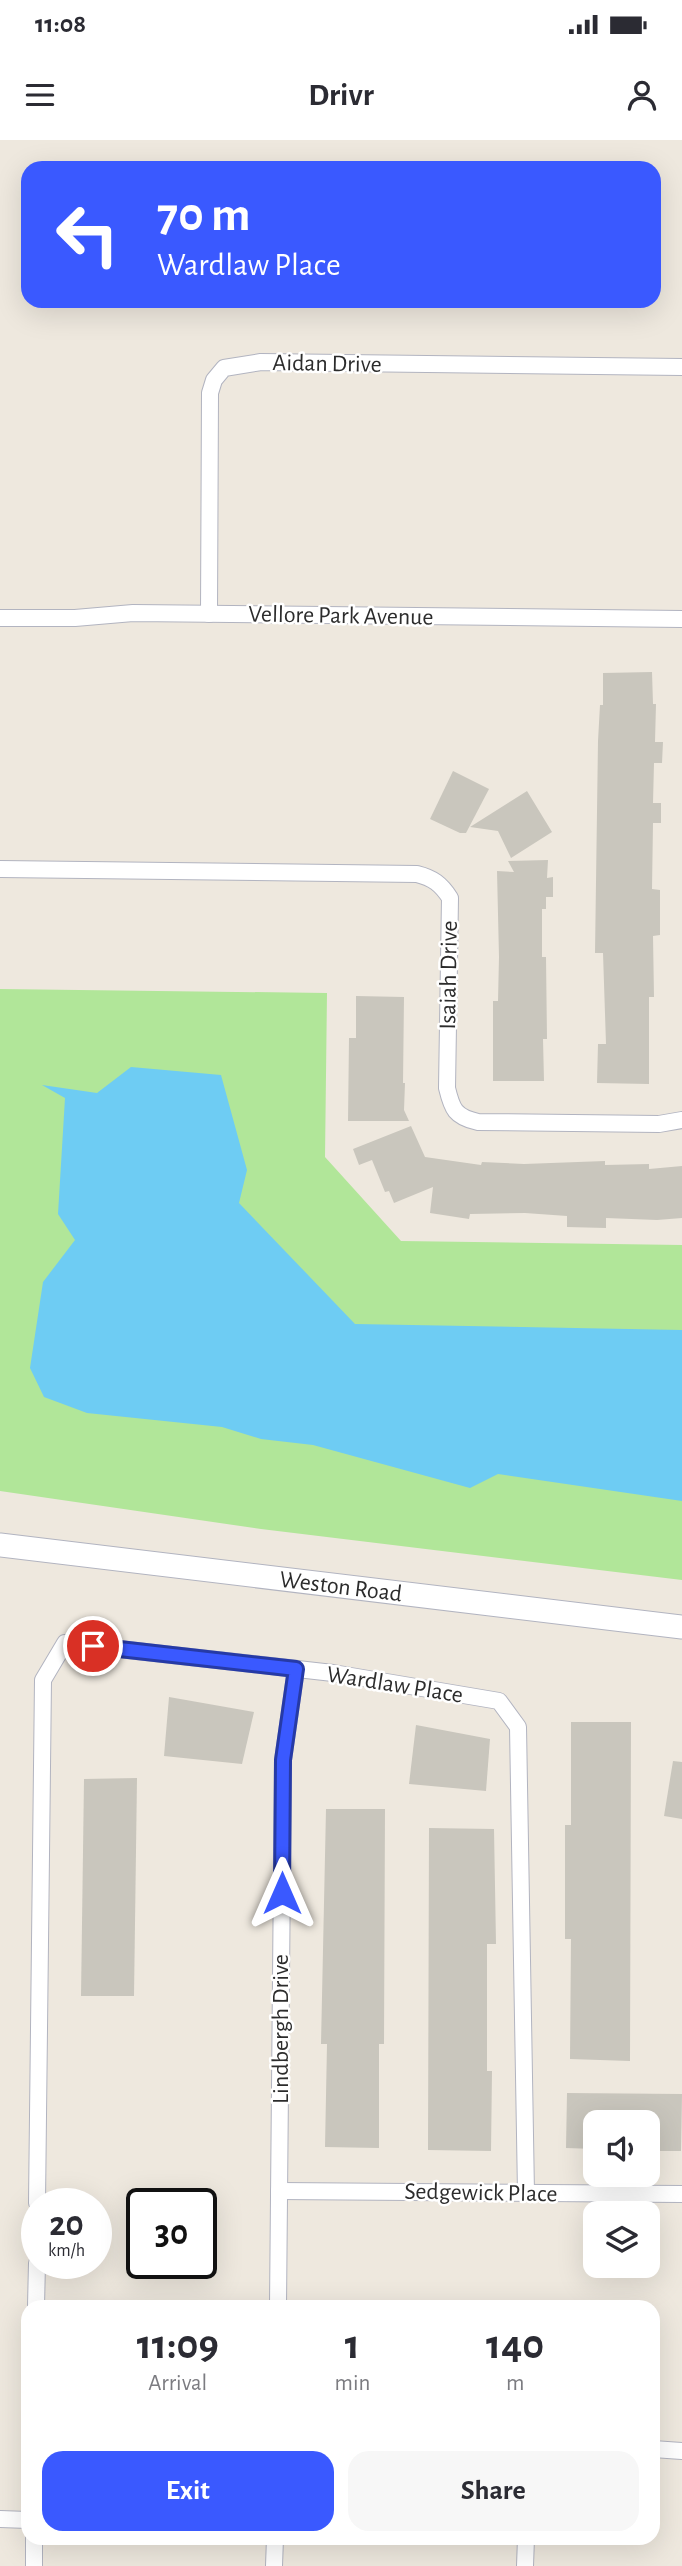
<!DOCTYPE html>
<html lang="en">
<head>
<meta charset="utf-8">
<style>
	body { margin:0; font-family:"Alegreya Sans",sans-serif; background:#f7f7f7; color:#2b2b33; height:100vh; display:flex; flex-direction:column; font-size:26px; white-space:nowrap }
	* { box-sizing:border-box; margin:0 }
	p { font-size:23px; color:#7c7c81 }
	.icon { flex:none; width:38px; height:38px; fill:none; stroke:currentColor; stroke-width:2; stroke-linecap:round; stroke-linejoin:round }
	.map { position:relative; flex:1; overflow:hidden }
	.drawer { position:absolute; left:21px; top:2160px; width:639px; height:245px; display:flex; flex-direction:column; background:#fff; border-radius:21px; box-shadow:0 7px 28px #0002 }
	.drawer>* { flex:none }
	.banner { position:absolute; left:21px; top:21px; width:640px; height:147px; border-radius:21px; box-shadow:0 7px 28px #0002; background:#3a59ff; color:#fff; overflow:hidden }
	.fabs { position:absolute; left:583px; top:1970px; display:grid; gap:14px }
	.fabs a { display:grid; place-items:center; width:77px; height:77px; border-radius:14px; background:#fff; box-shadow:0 7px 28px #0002; font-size:35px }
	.speed { position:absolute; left:21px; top:2048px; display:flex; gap:14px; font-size:35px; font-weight:700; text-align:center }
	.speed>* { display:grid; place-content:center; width:91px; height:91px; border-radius:50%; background:#fff; box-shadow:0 7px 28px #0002; line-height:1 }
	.speed small { font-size:18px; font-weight:400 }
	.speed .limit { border:4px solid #111; border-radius:10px; background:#fff; color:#111 }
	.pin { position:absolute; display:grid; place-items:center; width:60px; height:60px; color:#fff; margin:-30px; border:4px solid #fff; border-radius:50%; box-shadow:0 2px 7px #0007 }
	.me { position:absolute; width:77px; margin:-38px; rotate:0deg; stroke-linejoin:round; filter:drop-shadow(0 0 5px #0008) }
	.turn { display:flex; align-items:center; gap:24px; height:147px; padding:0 21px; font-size:32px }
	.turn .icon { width:91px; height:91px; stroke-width:2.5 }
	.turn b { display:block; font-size:49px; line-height:60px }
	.eta { display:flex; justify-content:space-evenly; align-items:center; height:119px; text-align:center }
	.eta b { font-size:42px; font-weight:700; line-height:49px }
	.button { display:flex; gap:14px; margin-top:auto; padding:14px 21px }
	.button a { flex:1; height:80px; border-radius:21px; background:#3a59ff; color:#fff; font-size:28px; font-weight:700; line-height:80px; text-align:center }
	.button a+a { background:#f7f7f7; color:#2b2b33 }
	.status { display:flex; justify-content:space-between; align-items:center; height:49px; padding:0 35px; background:#fff; direction:ltr }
	.status svg { height:19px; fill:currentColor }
	header { display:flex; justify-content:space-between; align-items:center; height:91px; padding:0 21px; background:#fff; font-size:32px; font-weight:700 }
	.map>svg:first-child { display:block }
</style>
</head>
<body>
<div class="status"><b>11:08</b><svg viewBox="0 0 49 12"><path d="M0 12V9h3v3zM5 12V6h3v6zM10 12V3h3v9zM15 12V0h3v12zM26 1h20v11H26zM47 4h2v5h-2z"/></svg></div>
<header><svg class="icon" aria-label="menu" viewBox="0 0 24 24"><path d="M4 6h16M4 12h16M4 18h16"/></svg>Drivr<svg class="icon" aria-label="person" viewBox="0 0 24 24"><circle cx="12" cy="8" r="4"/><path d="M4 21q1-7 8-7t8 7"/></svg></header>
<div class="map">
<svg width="682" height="2426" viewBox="0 0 682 2426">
	<rect width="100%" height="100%" fill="#eee8de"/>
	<!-- green -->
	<path fill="#b1e699" d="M0,849L327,853L325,1017L401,1101L682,1105V1440L261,1389L0,1351Z"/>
	<!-- water -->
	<path fill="#6eccf3" d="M131,927L221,935L247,1030L239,1063L355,1184L682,1190V1361L498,1334L470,1348L313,1305L261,1299L222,1287L87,1273L44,1257L30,1228L43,1142L75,1100L58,1074L65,958L42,945L97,953Z"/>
	<!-- building -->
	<g fill="#c9c6bd">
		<path d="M652,532L653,564H656L655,602H663L662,623H654L653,663H661V683H653L652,749L660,750V795L653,796L654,857H649V944L597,943L598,904H606L603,813H595L598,601L600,565H603V533Z"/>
		<path d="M453,631L489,649L466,693H460L430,679Z"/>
		<path d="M527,651L552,692L511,718L498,691L470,687Z"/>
		<path d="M548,720L547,738L553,737V757H546V769H542V817H546L547,899H543L544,941H493V861H498L499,817L497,731L514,732L508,721Z"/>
		<path d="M356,856L404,857L403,943H405L404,970L409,981H348L349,898H356Z"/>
		<path d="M411,986L425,1017L481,1025L482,1022L524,1024L605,1021V1025L649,1024V1029L682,1026V1078L657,1080L606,1078V1088L567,1087V1076L525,1073L470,1074L469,1079L430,1073L433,1047L394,1063L389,1051L385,1052L372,1020L359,1025L353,1009Z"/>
		<path d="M169,1557L254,1572L242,1624L164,1616Z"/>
		<path d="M571,1582H631L630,1921L570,1919L571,1799H565V1685H571Z"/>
		<path d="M416,1585L490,1599L486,1651L409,1644Z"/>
		<path d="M673,1621L682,1622V1679L664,1676Z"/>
		<path d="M137,1638L134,1856H81L84,1639Z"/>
		<path d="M326,1669H385L384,1904H379V2008L325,2007L327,1904H321Z"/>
		<path d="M429,1688L494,1689L496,1804H487V1931H492L491,2011L428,2010Z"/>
		<path d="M567,1953L682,1954L681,2011H648V1983H595V2009L566,2008Z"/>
	</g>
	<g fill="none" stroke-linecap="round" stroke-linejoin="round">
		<defs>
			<g id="minor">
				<path d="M209,474L210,253L214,240L224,228L261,222L682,227"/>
				<path d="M0,478H75L133,473L682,479"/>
				<path d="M0,729L417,734C433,738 441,744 450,758L447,948C452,969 455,977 478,982L659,984L682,980"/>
				<path d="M279,2051L682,2054"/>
				<path d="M37,2063L43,1540L65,1503L333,1533L499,1561L518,1587L526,2053"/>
				<path d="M36,2166L37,2123"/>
				<path d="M278,2166L283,1620L296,1529"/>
				<path d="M653,2309L682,2311"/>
				<path d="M0,2379L28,2380"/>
				<path d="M34,2426V2398"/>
				<path d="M274,2426L275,2398"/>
				<path d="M525,2426L526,2398"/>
			</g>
			<path id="secondary" d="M0,1405L682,1487"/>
		</defs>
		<!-- minor casing -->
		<use href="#minor" stroke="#b2b4c0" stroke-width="18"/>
		<!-- secondary casing -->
		<use href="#secondary" stroke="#b2b4c0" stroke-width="25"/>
		<!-- minor -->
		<use href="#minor" stroke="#fff" stroke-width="16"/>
		<!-- secondary -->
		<use href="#secondary" stroke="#fff" stroke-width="23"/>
	</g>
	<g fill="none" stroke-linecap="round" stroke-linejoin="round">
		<defs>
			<path id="route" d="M93,1506L296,1529L283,1620L282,1753"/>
		</defs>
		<!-- route casing -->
		<use href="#route" stroke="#263aa6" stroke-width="18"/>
		<!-- route -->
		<use href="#route" stroke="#3a59ff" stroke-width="12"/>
	</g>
	<g text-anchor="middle" stroke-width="5" stroke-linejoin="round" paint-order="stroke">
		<!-- street labels -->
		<g font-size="24" fill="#2c2c2c" stroke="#fff">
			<text transform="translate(327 223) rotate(1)" y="8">Aidan Drive</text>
			<text transform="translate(341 475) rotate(1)" y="8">Vellore Park Avenue</text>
			<text transform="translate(448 835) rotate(-89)" y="8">Isaiah Drive</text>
			<text transform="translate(341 1446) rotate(7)" y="8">Weston Road</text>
			<text transform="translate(395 1544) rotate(9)" y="8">Wardlaw Place</text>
			<text transform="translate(280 1889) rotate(-90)" y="8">Lindbergh Drive</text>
			<text transform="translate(481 2052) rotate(1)" y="8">Sedgewick Place</text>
		</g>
	</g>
</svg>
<div class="fabs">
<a><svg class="icon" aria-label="sound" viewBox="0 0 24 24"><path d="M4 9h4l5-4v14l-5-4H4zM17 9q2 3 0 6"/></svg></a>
<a><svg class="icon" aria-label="layers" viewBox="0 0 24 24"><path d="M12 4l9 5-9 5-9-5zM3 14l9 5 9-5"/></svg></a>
</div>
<div class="speed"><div>20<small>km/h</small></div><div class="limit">30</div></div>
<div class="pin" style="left:93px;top:1506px;background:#d93025"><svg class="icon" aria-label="arrive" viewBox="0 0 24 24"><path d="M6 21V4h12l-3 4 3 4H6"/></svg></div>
<svg class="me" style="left:282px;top:1753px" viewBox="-20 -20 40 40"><path d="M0-17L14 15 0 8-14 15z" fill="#3a59ff" stroke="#fff" stroke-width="4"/></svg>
<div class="banner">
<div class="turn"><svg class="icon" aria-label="left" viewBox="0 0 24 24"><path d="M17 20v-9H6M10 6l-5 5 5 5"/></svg><div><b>70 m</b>Wardlaw Place</div></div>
</div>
<section class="drawer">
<div class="eta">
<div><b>11:09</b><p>Arrival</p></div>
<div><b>1</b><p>min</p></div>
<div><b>140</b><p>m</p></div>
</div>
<div class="button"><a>Exit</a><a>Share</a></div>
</section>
</div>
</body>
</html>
